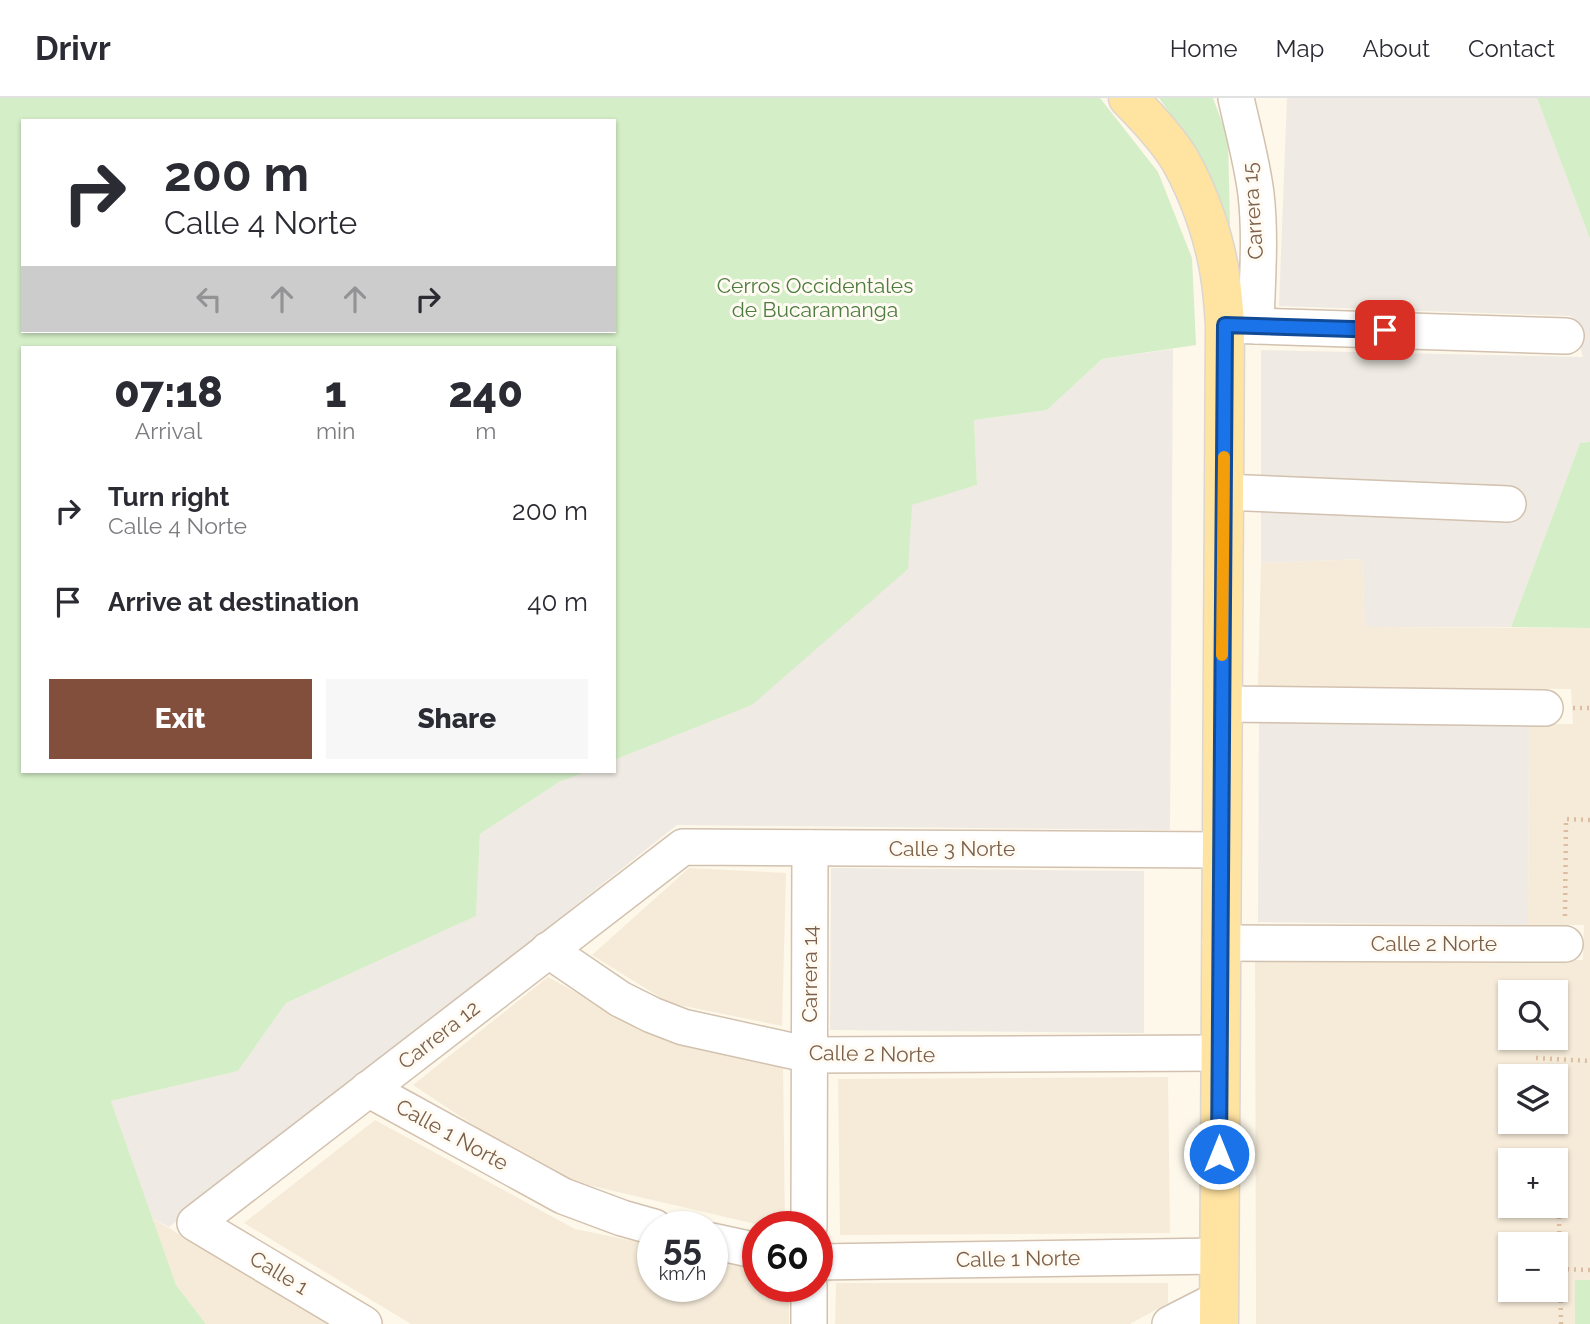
<!DOCTYPE html>
<html lang="en">
<head>
<meta charset="utf-8">
<style>
	body { margin:0; font-family:Raleway,sans-serif; background:#f7f7f7; color:#2b2b33; height:100vh; display:flex; flex-direction:column; font-size:26px; white-space:nowrap }
	* { box-sizing:border-box; margin:0 }
	p { font-size:23px; color:#7c7c81 }
	.icon { flex:none; width:38px; height:38px; fill:none; stroke:currentColor; stroke-width:2; stroke-linecap:round; stroke-linejoin:round }
	.map { position:relative; flex:1; overflow:hidden }
	.side { position:absolute; left:21px; top:248px; width:595px; height:427px; display:flex; flex-direction:column; background:#fff; border-radius:0px; box-shadow:0 2px 5px #0004 }
	.side>* { flex:none }
	.guide { position:absolute; left:21px; top:21px; width:595px; height:214px; border-radius:0px; box-shadow:0 2px 5px #0004; background:#fff; color:#2b2b33; overflow:hidden }
	.controls { position:absolute; left:1498px; top:882px; display:grid; gap:14px }
	.controls a { display:grid; place-items:center; width:70px; height:70px; border-radius:0px; background:#fff; box-shadow:0 2px 5px #0004; font-size:35px }
	.speed { position:absolute; left:637px; top:1113px; display:flex; gap:14px; font-size:35px; font-weight:700; text-align:center }
	.speed>* { display:grid; place-content:center; width:91px; height:91px; border-radius:50%; background:#fff; box-shadow:0 2px 5px #0004; line-height:1 }
	.speed small { font-size:18px; font-weight:400 }
	.speed .limit { border:10px solid #d22; background:#fff; color:#111 }
	.pin { position:absolute; display:grid; place-items:center; width:60px; height:60px; color:#fff; margin:-30px; border-radius:14px; box-shadow:0 4px 10px #0006 }
	.me { position:absolute; width:77px; margin:-38px; rotate:0deg; stroke-linejoin:round; filter:drop-shadow(0 0 5px #0008) }
	.turn { display:flex; align-items:center; gap:24px; height:147px; padding:0 28px; font-size:32px }
	.turn .icon { width:91px; height:91px; stroke-width:2.5 }
	.turn b { display:block; font-size:49px; line-height:60px }
	.lanes { display:flex; align-items:center; height:66px; padding:0 28px; background:#0003; justify-content:center; gap:35px; direction:ltr }
	.lanes .off { opacity:.35 }
	.eta { display:flex; justify-content:space-evenly; align-items:center; height:119px; text-align:center }
	.eta b { font-size:42px; font-weight:800; line-height:49px }
	.action { display:flex; gap:14px; margin-top:auto; padding:14px 28px }
	.action a { flex:1; height:80px; border-radius:0px; background:#834f3d; color:#fff; font-size:28px; font-weight:800; line-height:80px; text-align:center }
	.action a+a { background:#f7f7f7; color:#2b2b33 }
	ul { padding:0; list-style:none }
	li { display:flex; align-items:center; gap:21px; height:91px; padding:0 28px }
	li div { flex:1 }
	li b { display:block; font-size:26px }
	li em { font-style:normal }
	header { display:flex; align-items:center; gap:42px; box-sizing:border-box; height:98px; padding:0 35px; background:#fff; border-bottom:2px solid #e1e1e2 }
	header strong { font-size:33px }
	nav { display:flex; gap:38px; margin-inline-start:auto; font-size:24px }
	.map>svg:first-child { display:block }
</style>
</head>
<body>
<header>
<strong>Drivr</strong>
<nav><a>Home</a><a>Map</a><a>About</a><a>Contact</a></nav>
</header>
<div class="map">
<svg width="1590" height="1226" viewBox="0 0 1590 1226">
	<rect width="100%" height="100%" fill="#fef8eb"/>
	<!-- residential -->
	<g fill="#f6ebd9" fill-rule="evenodd">
		<path d="M1362,461L1365,529L1590,530V1226H1256L1255,855L1583,862L1584,827H1528L1529,626H1573L1571,591L1258,589L1261,465ZM1510,894H1556V940H1510ZM1510,978H1556V1024H1510ZM1510,1062H1556V1108H1510ZM1510,1146H1556V1192H1510Z"/>
		<path d="M689,770L786,775L782,928L669,905L592,857Z"/>
		<path d="M548,879L637,928L783,967L785,1129H768L575,1084L502,1046L413,987Z"/>
		<path d="M1168,979L1170,1135L840,1137L838,981Z"/>
		<path d="M375,1022L575,1131L653,1147V1188H712V1158L758,1167V1188H789V1226H411L244,1125Z"/>
		<path d="M152,1120L330,1226H206L176,1187Z"/>
		<path d="M836,1185H1168V1205L1130,1226H835Z"/>
	</g>
	<!-- industrial -->
	<g fill="#efeae3">
		<path d="M1287,0H1537L1590,141V344L1580,345L1511,529H1365L1362,461L1261,465V252L1583,259L1571,218L1279,208Z"/>
		<path d="M1173,251L1170,732L677,727L169,1129L152,1120L111,1003L238,973L286,905L476,818L480,736L559,684L586,674H614V662L752,607L911,407L977,387L974,322L1047,312L1102,261Z"/>
		<path d="M1259,623L1529,626L1528,827L1258,824Z"/>
		<path d="M831,770L1144,773V935L830,932Z"/>
	</g>
	<!-- green -->
	<g fill="#d4eec7" fill-rule="evenodd">
		<path d="M0,0H1100L1158,74L1192,160L1196,247L1102,261L1047,312L974,322L977,387L912,407L908,471L752,607L614,662V250H23V674H586L559,684L480,736L476,818L286,905L238,973L111,1003L176,1187L206,1226H0ZM23,23H614V233H23Z"/>
		<path d="M1159,0H1213L1228,40L1230,128L1199,56Z"/>
		<path d="M1537,0H1590V141Z"/>
		<path d="M1590,344V530L1511,529L1580,345Z"/>
		<rect x="1575" y="1182" width="15" height="44"/>
	</g>
	<g fill="none" stroke-linecap="round" stroke-linejoin="round">
		<defs>
			<g id="minor">
				<path d="M1236,0C1243,32 1252,64 1256,96C1261,139 1257,184 1256,228"/>
				<path d="M1225,227L1566,238"/>
				<path d="M1223,394L1508,406"/>
				<path d="M1222,606L1545,610"/>
				<path d="M1220,845L1565,846"/>
				<path d="M548,852L620,901L652,917L683,929L810,957L1220,955"/>
				<path d="M368,991L563,1098L622,1120L654,1129"/>
				<path d="M809,1129L810,750"/>
				<path d="M712,1143L758,1153"/>
				<path d="M817,1164L1219,1158"/>
				<path d="M364,1226L195,1125L683,749L1221,752"/>
				<path d="M809,1226V1188"/>
				<path d="M1170,1226L1219,1201"/>
			</g>
			<path id="major" d="M1128,0C1147,19 1166,39 1180,62C1200,97 1216,144 1221,184C1223,198 1224,212 1225,227L1219,1226"/>
		</defs>
		<!-- minor casing -->
		<use href="#minor" stroke="#d2c1ae" stroke-width="38"/>
		<!-- major casing -->
		<use href="#major" stroke="#ddd6d0" stroke-width="41"/>
		<!-- path -->
		<g stroke="#dcbda2" stroke-width="4.5" stroke-dasharray="2 5" stroke-linecap="butt">
			<path d="M1573,610H1590"/>
			<path d="M1565,818L1566,721L1590,722"/>
			<path d="M1536,960L1590,963"/>
			<path d="M1559,1119L1561,1226"/>
			<path d="M1560,1171L1590,1172"/>
		</g>
		<!-- minor -->
		<use href="#minor" stroke="#fff" stroke-width="35"/>
		<!-- major -->
		<use href="#major" stroke="#ffe3a1" stroke-width="38"/>
	</g>
	<g fill="none" stroke-linecap="round" stroke-linejoin="round">
		<defs>
			<path id="route" d="M1219,1056L1225,227L1385,232"/>
		</defs>
		<!-- route casing -->
		<use href="#route" stroke="#114b97" stroke-width="18"/>
		<!-- route -->
		<use href="#route" stroke="#1a73e8" stroke-width="12"/>
		<!-- slow -->
		<path stroke="#f59e0b" stroke-width="12" d="M1222,557L1224,359"/>
	</g>
	<g text-anchor="middle" stroke-width="6" stroke-linejoin="round" paint-order="stroke">
		<!-- street labels -->
		<g font-size="21" fill="#7c604b" stroke="#fffbf3">
			<text transform="translate(1253 113) rotate(-94)" y="7">Carrera 15</text>
			<text x="952" y="758">Calle 3 Norte</text>
			<text x="1434" y="853">Calle 2 Norte</text>
			<text transform="translate(810 876) rotate(-90)" y="7">Carrera 14</text>
			<text transform="translate(439 937) rotate(-38)" y="7">Carrera 12</text>
			<text transform="translate(872 956) rotate(1)" y="7">Calle 2 Norte</text>
			<text transform="translate(452 1037) rotate(29)" y="7">Calle 1 Norte</text>
			<text transform="translate(1018 1161) rotate(-1)" y="7">Calle 1 Norte</text>
			<text transform="translate(279 1175) rotate(31)" y="7">Calle 1</text>
		</g>
		<!-- park labels -->
		<g font-size="21" fill="#4c7c3f" stroke="#fffbf3">
			<text x="815" y="195">Cerros Occidentales<tspan x="815" dy="24">de Bucaramanga</tspan></text>
		</g>
	</g>
</svg>
<div class="controls">
<a><svg class="icon" aria-label="search" viewBox="0 0 24 24"><circle cx="10" cy="10" r="6"/><path d="M15 15l6 6"/></svg></a>
<a><svg class="icon" aria-label="layers" viewBox="0 0 24 24"><path d="M12 4l9 5-9 5-9-5zM3 14l9 5 9-5"/></svg></a>
<a>+</a>
<a>−</a>
</div>
<div class="speed"><div>55<small>km/h</small></div><div class="limit">60</div></div>
<div class="pin" style="left:1385px;top:232px;background:#d93025"><svg class="icon" aria-label="arrive" viewBox="0 0 24 24"><path d="M6 21V4h12l-3 4 3 4H6"/></svg></div>
<svg class="me" style="left:1219px;top:1056px" viewBox="-20 -20 40 40"><circle r="17" fill="#1a73e8" stroke="#fff" stroke-width="3"/><path d="M0-11L8 9 0 5-8 9z" fill="#fff"/></svg>
<div class="guide">
<div class="turn"><svg class="icon" aria-label="right" viewBox="0 0 24 24"><path d="M7 20v-9h11M14 6l5 5-5 5"/></svg><div><b>200 m</b>Calle 4 Norte</div></div>
<div class="lanes"><svg class="icon off" aria-label="left" viewBox="0 0 24 24"><path d="M17 20v-9H6M10 6l-5 5 5 5"/></svg><svg class="icon off" aria-label="ahead" viewBox="0 0 24 24"><path d="M12 20V5M6 11l6-6 6 6"/></svg><svg class="icon off" aria-label="ahead" viewBox="0 0 24 24"><path d="M12 20V5M6 11l6-6 6 6"/></svg><svg class="icon" aria-label="right" viewBox="0 0 24 24"><path d="M7 20v-9h11M14 6l5 5-5 5"/></svg></div>
</div>
<section class="side">
<div class="eta">
<div><b>07:18</b><p>Arrival</p></div>
<div><b>1</b><p>min</p></div>
<div><b>240</b><p>m</p></div>
</div>
<ul>
<li><svg class="icon" aria-label="right" viewBox="0 0 24 24"><path d="M7 20v-9h11M14 6l5 5-5 5"/></svg><div><b>Turn right</b><p>Calle 4 Norte</p></div><em>200 m</em></li>
<li><svg class="icon" aria-label="arrive" viewBox="0 0 24 24"><path d="M6 21V4h12l-3 4 3 4H6"/></svg><div><b>Arrive at destination</b></div><em>40 m</em></li>
</ul>
<div class="action"><a>Exit</a><a>Share</a></div>
</section>
</div>
</body>
</html>
